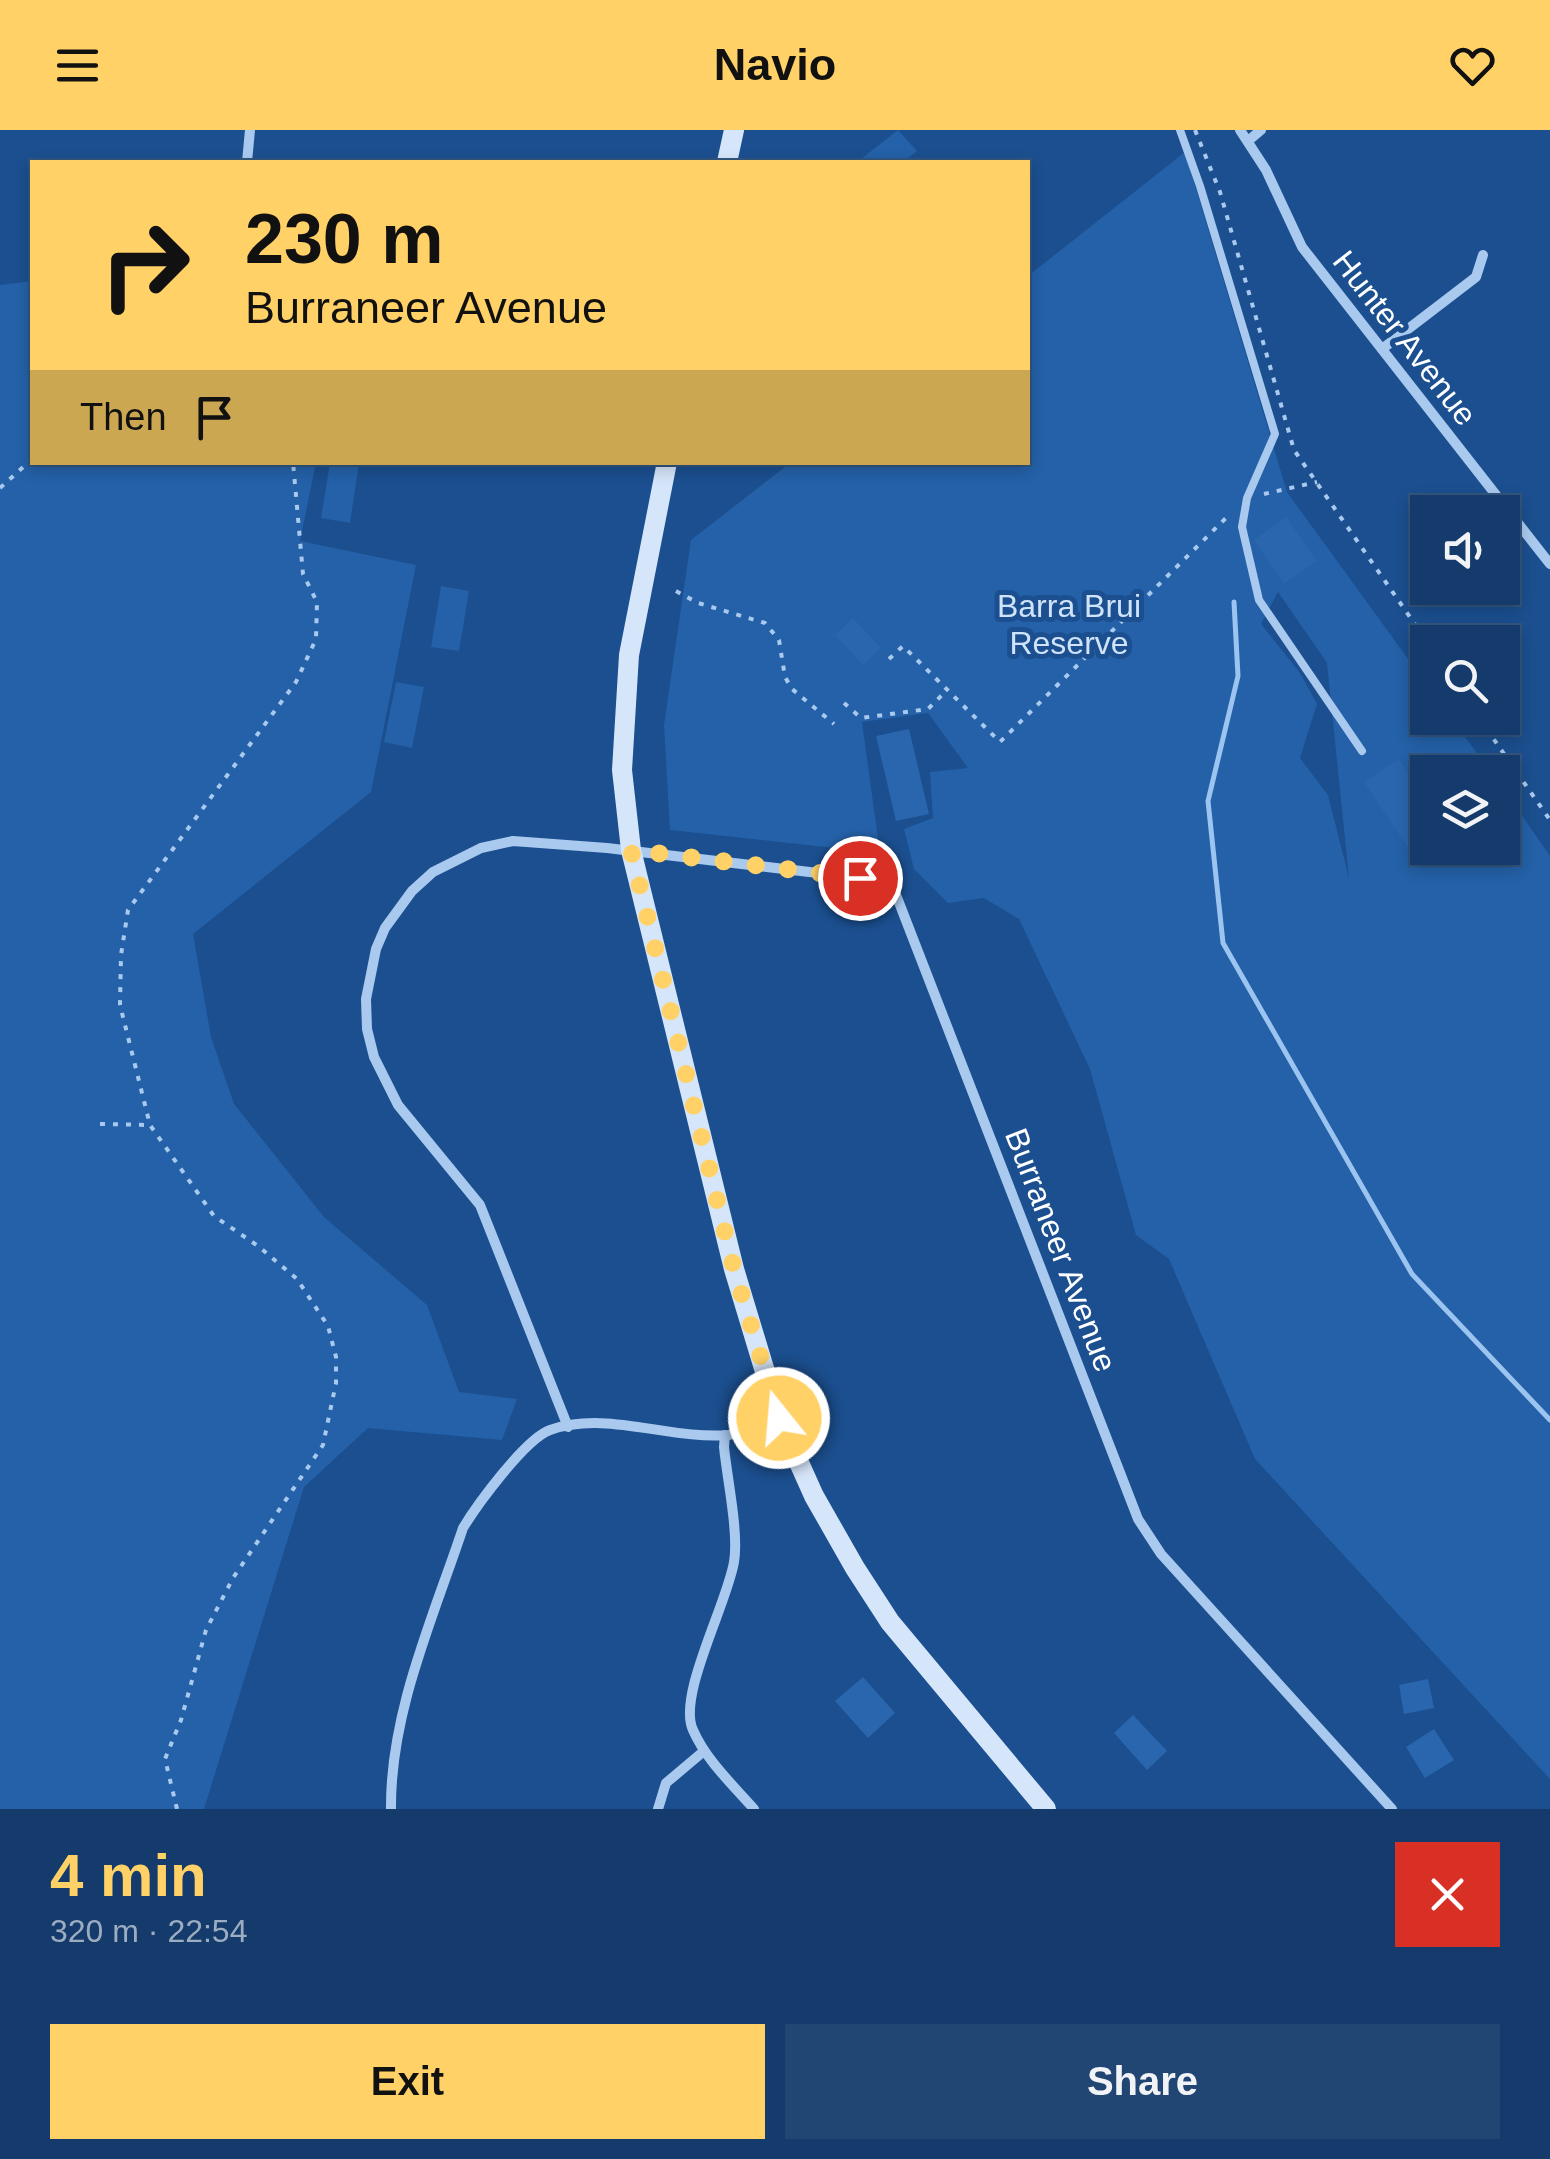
<!DOCTYPE html>
<html lang="en">
<head>
<meta charset="utf-8">
<style>
	body { margin:0; font-family:Arial,sans-serif; background:#214673; color:#f1f3f6; height:100vh; display:flex; flex-direction:column; font-size:38px; white-space:nowrap }
	* { box-sizing:border-box; margin:0 }
	p { font-size:32px; color:#9dadc1 }
	.icon { flex:none; width:55px; height:55px; fill:none; stroke:currentColor; stroke-width:2; stroke-linecap:round; stroke-linejoin:round }
	.map { position:relative; height:1679px; overflow:hidden }
	.drawer { display:flex; flex-direction:column; background:#143b6b; flex:1 }
	.drawer>* { flex:none }
	.banner { position:absolute; left:30px; top:30px; width:1000px; height:305px; border-radius:0px; box-shadow:0 5px 15px #0003,0 0 0 2px #33557e; background:#ffd166; color:#111; overflow:hidden }
	.fabs { position:absolute; left:1410px; top:365px; display:grid; gap:20px }
	.fabs a { display:grid; place-items:center; width:110px; height:110px; border-radius:0px; background:#143b6b; box-shadow:0 5px 15px #0003,0 0 0 2px #33557e; font-size:50px }
	.pin { position:absolute; display:grid; place-items:center; width:85px; height:85px; color:#fff; margin:-42px; border:5px solid #fff; border-radius:50%; box-shadow:0 2px 10px #0007 }
	.me { position:absolute; width:110px; margin:-55px; rotate:343deg; stroke-linejoin:round; filter:drop-shadow(0 0 8px #0008) }
	.turn { display:flex; align-items:center; gap:35px; height:210px; padding:0 50px; font-size:45px }
	.turn .icon { width:130px; height:130px; stroke-width:2.5 }
	.turn b { display:block; font-size:70px; line-height:85px }
	.then { display:flex; align-items:center; height:95px; padding:0 50px; background:#0003; gap:20px; font-size:38px }
	.round { display:grid; place-items:center; flex:none; width:105px; height:105px; border-radius:0px; background:#214673 }
	.summary { display:flex; align-items:center; justify-content:space-between; height:170px; padding:0 50px }
	h1 { font-size:60px; font-weight:600; line-height:75px; color:#ffd166 }
	.button { display:flex; gap:20px; margin-top:auto; padding:20px 50px }
	.button a { flex:1; height:115px; border-radius:0px; background:#ffd166; color:#111; font-size:40px; font-weight:600; line-height:115px; text-align:center }
	.button a+a { background:#214673; color:#f1f3f6 }
	header { display:flex; justify-content:space-between; align-items:center; height:130px; padding:0 50px; background:#ffd166; color:#111; font-size:45px; font-weight:600 }
	.map>svg:first-child { display:block }
</style>
</head>
<body>
<header><svg class="icon" aria-label="menu" viewBox="0 0 24 24"><path d="M4 6h16M4 12h16M4 18h16"/></svg>Navio<svg class="icon" aria-label="heart" viewBox="0 0 24 24"><path d="M12 20l-8-8c-3-5 5-10 8-4 3-6 11-1 8 4z"/></svg></header>
<div class="map">
<svg width="1550" height="1679" viewBox="0 0 1550 1679">
	<rect width="100%" height="100%" fill="#1b4f8f"/>
	<!-- green -->
	<g fill="#2461a8" fill-rule="evenodd">
		<path d="M898,0L917,21L903,32H857Z"/>
		<path d="M1185,22L1287,362L1427,555L1428,588H1451L1491,642H1428V718H1502L1503,658L1550,726V1649L1255,1329L1169,1129L1136,1105L1090,939L1019,789L984,768L948,773L914,739L904,699L933,688L930,642L968,638L928,583L862,592L880,723L670,700L664,595L691,410L790,333L1028,332V146ZM1278,462L1327,533L1349,748L1328,665L1300,628L1317,574L1300,543L1261,494Z"/>
		<path d="M32,151V332L316,333L300,411L416,435L371,662L193,804L211,907L234,974L324,1087L427,1175L459,1262L517,1269L502,1310L368,1298L304,1357L204,1679H0V155Z"/>
		<path d="M330,333H359L350,393L321,388Z"/>
		<path d="M441,456L469,461L459,521L431,517Z"/>
		<path d="M396,552L424,557L412,618L384,612Z"/>
	</g>
	<g fill="none" stroke-linecap="round" stroke-linejoin="round">
		<!-- stream -->
		<path stroke="#9cc4f0" stroke-width="5" d="M1234,472L1238,546L1208,671L1223,813L1412,1144L1550,1290"/>
	</g>
	<!-- building -->
	<g fill="#2a66ad">
		<path d="M1286,387L1317,431L1284,454L1254,410Z"/>
		<path d="M853,488L881,518L863,535L835,505Z"/>
		<path d="M909,599L929,684L896,691L876,606Z"/>
		<path d="M1399,629L1428,671V707L1409,719L1364,652Z"/>
		<path d="M863,1547L895,1583L868,1608L835,1571Z"/>
		<path d="M1428,1549L1434,1578L1404,1584L1399,1555Z"/>
		<path d="M1133,1585L1167,1621L1147,1640L1114,1603Z"/>
		<path d="M1434,1599L1454,1630L1425,1648L1406,1617Z"/>
	</g>
	<g fill="none" stroke-linecap="round" stroke-linejoin="round">
		<!-- path -->
		<g stroke="#a9c9ee" stroke-width="4" stroke-dasharray="5 8" stroke-linecap="butt">
			<path d="M1195,0L1220,62L1294,320L1428,513"/>
			<path d="M0,358L32,329"/>
			<path d="M1264,364L1317,352"/>
			<path d="M676,461L698,473L765,493L779,510L785,547L792,559L834,594"/>
			<path d="M889,529L903,516L1000,612L1231,383"/>
			<path d="M844,573L861,588L928,579L946,561"/>
			<path d="M1479,588L1550,690"/>
			<path d="M100,994L150,995"/>
			<path d="M177,1679L165,1629L181,1590L206,1500L233,1448L323,1315L336,1253V1227L328,1196L297,1149L258,1116L214,1086L150,995L120,875L121,825L128,780L296,552L316,509L317,472L303,444L293,332"/>
		</g>
		<!-- lane -->
		<path stroke="#a9c9ee" stroke-width="8" d="M1180,0L1200,56L1275,304L1247,368L1242,397L1259,470L1362,621"/>
		<!-- street -->
		<g stroke="#a9c9ee" stroke-width="10">
			<path d="M1240,0L1266,40L1302,117L1550,434"/>
			<path d="M1248,11L1261,0"/>
			<path d="M247,32L250,0"/>
			<path d="M1382,219L1476,147L1483,125"/>
			<path d="M568,1297L480,1075L398,975L374,927L367,899L366,869L376,819L385,798L412,761L433,742L481,718L513,711L607,718L860,748L893,757L1138,1389L1161,1424L1392,1679"/>
			<path d="M725,1305L724,1317C727,1348 739,1403 734,1432C727,1474 677,1566 693,1600C706,1630 732,1654 754,1679"/>
			<path d="M391,1679C390,1583 433,1488 463,1398C477,1375 525,1309 550,1300C606,1280 670,1310 728,1305C745,1303 763,1294 779,1288"/>
			<path d="M658,1679L666,1653L704,1621"/>
		</g>
		<!-- secondary -->
		<g stroke="#d6e6fa" stroke-width="20">
			<path d="M727,32L734,0"/>
			<path d="M667,332L629,525L622,640L631,720L734,1139L779,1288L814,1366L855,1438L890,1492L1046,1679"/>
		</g>
	</g>
	<g fill="none" stroke-linecap="round" stroke-linejoin="round">
		<!-- route -->
		<path stroke="#ffd166" stroke-width="18" stroke-dasharray="0 32.4" d="M779,1288L734,1139L631,720L860,748"/>
	</g>
	<g text-anchor="middle" stroke-width="10" stroke-linejoin="round" paint-order="stroke">
		<!-- street labels -->
		<g font-size="32" fill="#fff" stroke="#1b4f8f">
			<text transform="translate(1405 208) rotate(52)" y="11">Hunter Avenue</text>
			<text transform="translate(1061 1120) rotate(69)" y="11">Burraneer Avenue</text>
		</g>
		<!-- park labels -->
		<g font-size="32" fill="#cfe3fa" stroke="#1b4f8f">
			<text x="1069" y="487">Barra Brui<tspan x="1069" dy="37">Reserve</tspan></text>
		</g>
	</g>
</svg>
<div class="fabs">
<a><svg class="icon" aria-label="sound" viewBox="0 0 24 24"><path d="M4 9h4l5-4v14l-5-4H4zM17 9q2 3 0 6"/></svg></a>
<a><svg class="icon" aria-label="search" viewBox="0 0 24 24"><circle cx="10" cy="10" r="6"/><path d="M15 15l6 6"/></svg></a>
<a><svg class="icon" aria-label="layers" viewBox="0 0 24 24"><path d="M12 4l9 5-9 5-9-5zM3 14l9 5 9-5"/></svg></a>
</div>
<div class="pin" style="left:860px;top:748px;background:#d93025"><svg class="icon" aria-label="arrive" viewBox="0 0 24 24"><path d="M6 21V4h12l-3 4 3 4H6"/></svg></div>
<svg class="me" style="left:779px;top:1288px" viewBox="-20 -20 40 40"><circle r="17" fill="#ffd166" stroke="#fff" stroke-width="3"/><path d="M0-11L8 9 0 5-8 9z" fill="#fff"/></svg>
<div class="banner">
<div class="turn"><svg class="icon" aria-label="right" viewBox="0 0 24 24"><path d="M7 20v-9h11M14 6l5 5-5 5"/></svg><div><b>230 m</b>Burraneer Avenue</div></div>
<div class="then">Then<svg class="icon" aria-label="arrive" viewBox="0 0 24 24"><path d="M6 21V4h12l-3 4 3 4H6"/></svg></div>
</div>
</div>
<section class="drawer">
<div class="summary"><div><h1>4 min</h1><p>320 m · 22:54</p></div><a class="round" style="background:#d93025;color:#fff"><svg class="icon" aria-label="close" viewBox="0 0 24 24"><path d="M6 6l12 12M18 6L6 18"/></svg></a></div>
<div class="button"><a>Exit</a><a>Share</a></div>
</section>
</body>
</html>
